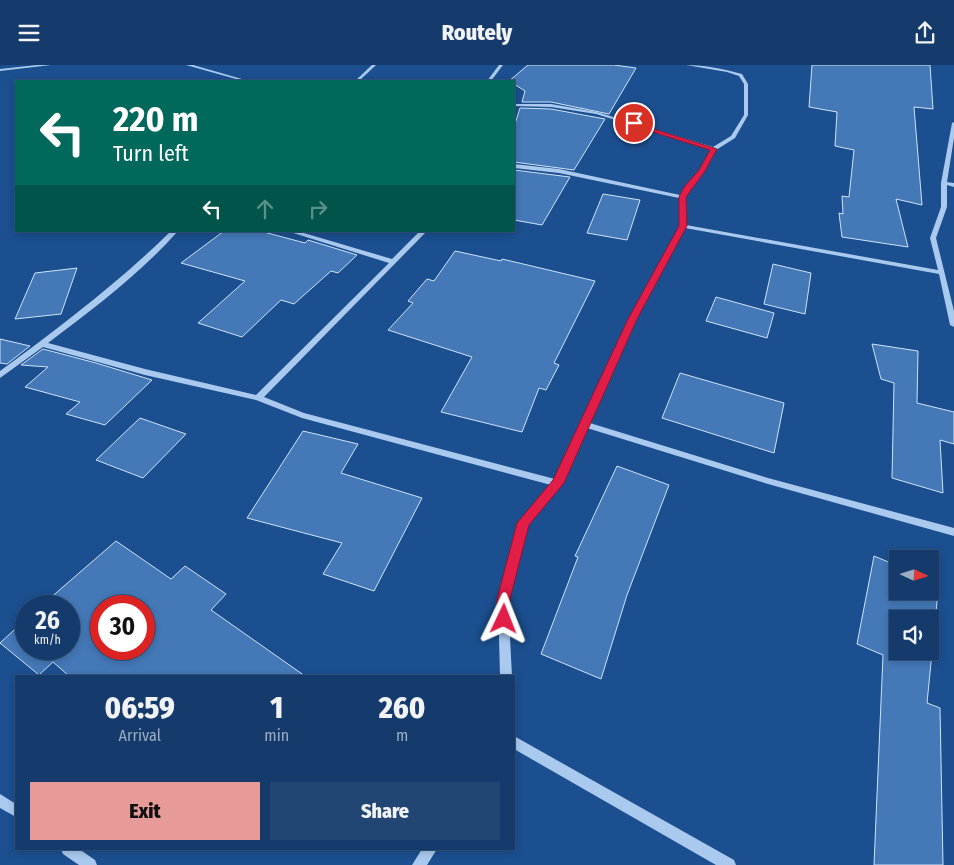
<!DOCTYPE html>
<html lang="en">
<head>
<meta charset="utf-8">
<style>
	body { margin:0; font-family:"Fira Sans Condensed",sans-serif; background:#214673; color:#f1f3f6; height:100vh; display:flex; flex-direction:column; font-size:19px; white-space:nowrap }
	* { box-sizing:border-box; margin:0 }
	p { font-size:16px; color:#9dadc1 }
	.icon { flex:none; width:28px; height:28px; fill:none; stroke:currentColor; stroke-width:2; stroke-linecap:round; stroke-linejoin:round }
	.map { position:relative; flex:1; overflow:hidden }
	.drawer { position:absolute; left:15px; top:610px; width:500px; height:175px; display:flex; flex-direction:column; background:#143b6b; border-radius:0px; box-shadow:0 2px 8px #0003,0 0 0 1px #33557e }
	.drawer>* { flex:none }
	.top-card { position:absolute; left:15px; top:15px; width:500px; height:152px; border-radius:0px; box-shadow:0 2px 8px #0003,0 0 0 1px #33557e; background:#00695c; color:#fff; overflow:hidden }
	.needle { width:32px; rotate:94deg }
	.fabs { position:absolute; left:889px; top:485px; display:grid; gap:10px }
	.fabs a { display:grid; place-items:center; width:50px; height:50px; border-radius:0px; background:#143b6b; box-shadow:0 2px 8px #0003,0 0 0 1px #33557e; font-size:25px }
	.speed { position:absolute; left:15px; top:530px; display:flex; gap:10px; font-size:25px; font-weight:700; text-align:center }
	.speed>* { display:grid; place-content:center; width:65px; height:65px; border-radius:50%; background:#143b6b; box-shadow:0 2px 8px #0003,0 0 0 1px #33557e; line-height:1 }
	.speed small { font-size:12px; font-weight:400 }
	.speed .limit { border:8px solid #d22; background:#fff; color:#111 }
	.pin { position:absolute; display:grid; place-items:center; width:42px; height:42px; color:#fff; margin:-21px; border:2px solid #fff; border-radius:50%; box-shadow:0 1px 5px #0007 }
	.me { position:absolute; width:55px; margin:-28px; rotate:2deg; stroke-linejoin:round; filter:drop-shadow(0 0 4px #0008) }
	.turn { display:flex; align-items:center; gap:18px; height:105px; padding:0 15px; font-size:22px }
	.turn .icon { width:65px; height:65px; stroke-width:2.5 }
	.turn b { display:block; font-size:35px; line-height:42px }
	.lanes { display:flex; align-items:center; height:48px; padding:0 15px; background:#0003; justify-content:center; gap:25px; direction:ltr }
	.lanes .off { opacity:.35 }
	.eta { display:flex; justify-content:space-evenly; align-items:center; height:85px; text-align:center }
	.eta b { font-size:30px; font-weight:800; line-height:35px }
	.primary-button { display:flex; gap:10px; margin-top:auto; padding:10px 15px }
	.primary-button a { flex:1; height:58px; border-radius:0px; background:#e69b98; color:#111; font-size:20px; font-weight:800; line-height:58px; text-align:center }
	.primary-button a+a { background:#214673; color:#f1f3f6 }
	header { display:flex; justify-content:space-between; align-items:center; height:65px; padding:0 15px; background:#143b6b; font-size:22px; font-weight:800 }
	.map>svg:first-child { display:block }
</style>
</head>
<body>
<header><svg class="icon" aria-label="menu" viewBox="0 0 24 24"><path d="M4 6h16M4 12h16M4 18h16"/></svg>Routely<svg class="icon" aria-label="share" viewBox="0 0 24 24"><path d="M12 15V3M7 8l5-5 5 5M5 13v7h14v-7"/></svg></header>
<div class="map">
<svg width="954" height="800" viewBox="0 0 954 800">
	<rect width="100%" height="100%" fill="#1b4f8f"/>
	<!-- building -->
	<g fill="#4478b7" stroke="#cfe3fa" fill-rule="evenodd">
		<path d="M528,0H614L636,3L609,49L551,37H522L525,26L514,19V16H509Z"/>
		<path d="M812,0H930L933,44L914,42L922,140L896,134L908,182L842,172L839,148L843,149L842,131L849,132L854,85L835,81L837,47L809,42Z"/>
		<path d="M520,43L551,44L605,54L574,105L514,97V62Z"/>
		<path d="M514,105L570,112L542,160L514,155Z"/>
		<path d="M603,129L640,135L627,175L587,168Z"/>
		<path d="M224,166H260L305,178L308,175L357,190L338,208L331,206L294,239L281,235L242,272L198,258L245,216L181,198Z"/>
		<path d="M455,186L501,196L502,194L595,216L554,298L559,300L546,325L539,323L522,367L441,347L472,292L388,265L413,238L408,236L427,214L434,216Z"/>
		<path d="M773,199L811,208L805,249L764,239Z"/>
		<path d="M77,203L61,249L15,254L35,208Z"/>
		<path d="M716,232L774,248L767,273L706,256Z"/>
		<path d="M0,274L30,281L7,299L0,298Z"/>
		<path d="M872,279L918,286L917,338L954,347V379L940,375L943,428L892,413L894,318L881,314Z"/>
		<path d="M43,284L96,298L152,315L105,360L66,349L80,337L25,322L48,302L21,300Z"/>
		<path d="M680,308L784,338L774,388L662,353Z"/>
		<path d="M140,353L186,369L143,413L96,395Z"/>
		<path d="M303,366L358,379L341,408L422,433L374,526L323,509L342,478L247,453Z"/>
		<path d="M617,401L669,420L627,530L601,614L541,589L578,492L575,491Z"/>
		<path d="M116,476L171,514L185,501L226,529L211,545L305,611H69L53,597L39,610L0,578L26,554V584H69V541H41ZM101,541H144V584H101Z"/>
		<path d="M874,491L898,501V526H930V514L939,517L927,638L940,643L943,800H874L883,590L857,579ZM898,554H930V586H898Z"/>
	</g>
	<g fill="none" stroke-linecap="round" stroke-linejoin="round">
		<!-- minor -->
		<g fill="#a9c9ee" fill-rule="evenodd">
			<path d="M37,0H51L0,6V4Z"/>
			<path d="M186,0H193L249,16H243Z"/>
			<path d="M372,0H376L359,16H355Z"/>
			<path d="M499,0H503L491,16H487Z"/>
			<path d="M686,0C705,0 724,4 742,9L748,19V50L735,73L716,85L705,106L685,132L686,160L938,205L930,173L941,142V118L952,58L954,57V73L947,117L954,118V122L947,120V142L936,173L954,246V262L950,260L939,209L685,163L637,254L590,358L768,413L954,463V471L768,419L587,363L561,420L527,460L508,534L512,611H500L498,534L518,458L551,420L302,353L256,335L145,310L43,282L0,313V306C60,262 118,218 171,166H178C140,209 93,244 48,278L145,304L256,330L389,198L287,166H297L392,194L420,166H427L264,332L304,348L555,414L629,254L680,161L679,133L559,108L514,103V99L559,104L680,130L700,105L711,85L596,49L551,42L514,41V39H551L597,47L713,82L731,71L744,50V19L739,11L727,7Z"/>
			<path d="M514,671L734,795L736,800H716L514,684Z"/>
			<path d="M0,729L16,739V752L0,743Z"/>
			<path d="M61,784H79L95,795L97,800H79L63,789Z"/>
			<path d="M422,784H437L427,800H412Z"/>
		</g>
	</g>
	<!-- route -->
	<path fill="#e11d48" stroke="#92132f" d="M631,57L717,84L705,106L686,132L687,161L637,254L564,418L529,460L510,534L511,554L509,558L504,560L499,558L497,554V534L517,458L553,415L628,254L679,161V132L684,122L699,105L710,85L631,60Z"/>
</svg>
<div class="fabs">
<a><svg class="needle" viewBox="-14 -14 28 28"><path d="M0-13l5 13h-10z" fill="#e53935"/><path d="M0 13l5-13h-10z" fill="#9dadc1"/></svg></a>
<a><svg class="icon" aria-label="sound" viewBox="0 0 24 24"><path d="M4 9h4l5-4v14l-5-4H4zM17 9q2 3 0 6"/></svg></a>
</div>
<div class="speed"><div>26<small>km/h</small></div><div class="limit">30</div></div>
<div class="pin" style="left:634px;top:58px;background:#d93025"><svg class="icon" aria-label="arrive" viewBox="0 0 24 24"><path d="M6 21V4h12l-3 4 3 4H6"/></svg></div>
<svg class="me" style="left:504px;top:554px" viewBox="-20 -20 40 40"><path d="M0-17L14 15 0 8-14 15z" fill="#e11d48" stroke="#fff" stroke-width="4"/></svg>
<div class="top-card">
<div class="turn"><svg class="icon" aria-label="left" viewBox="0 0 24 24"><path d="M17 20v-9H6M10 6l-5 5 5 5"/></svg><div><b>220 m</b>Turn left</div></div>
<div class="lanes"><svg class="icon" aria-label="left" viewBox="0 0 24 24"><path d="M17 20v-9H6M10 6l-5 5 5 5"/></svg><svg class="icon off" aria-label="ahead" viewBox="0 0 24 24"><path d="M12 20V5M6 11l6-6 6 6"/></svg><svg class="icon off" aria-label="right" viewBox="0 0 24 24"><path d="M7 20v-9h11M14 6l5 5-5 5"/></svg></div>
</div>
<section class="drawer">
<div class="eta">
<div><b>06:59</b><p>Arrival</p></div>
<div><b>1</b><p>min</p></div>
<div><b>260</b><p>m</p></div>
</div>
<div class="primary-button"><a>Exit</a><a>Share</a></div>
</section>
</div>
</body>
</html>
